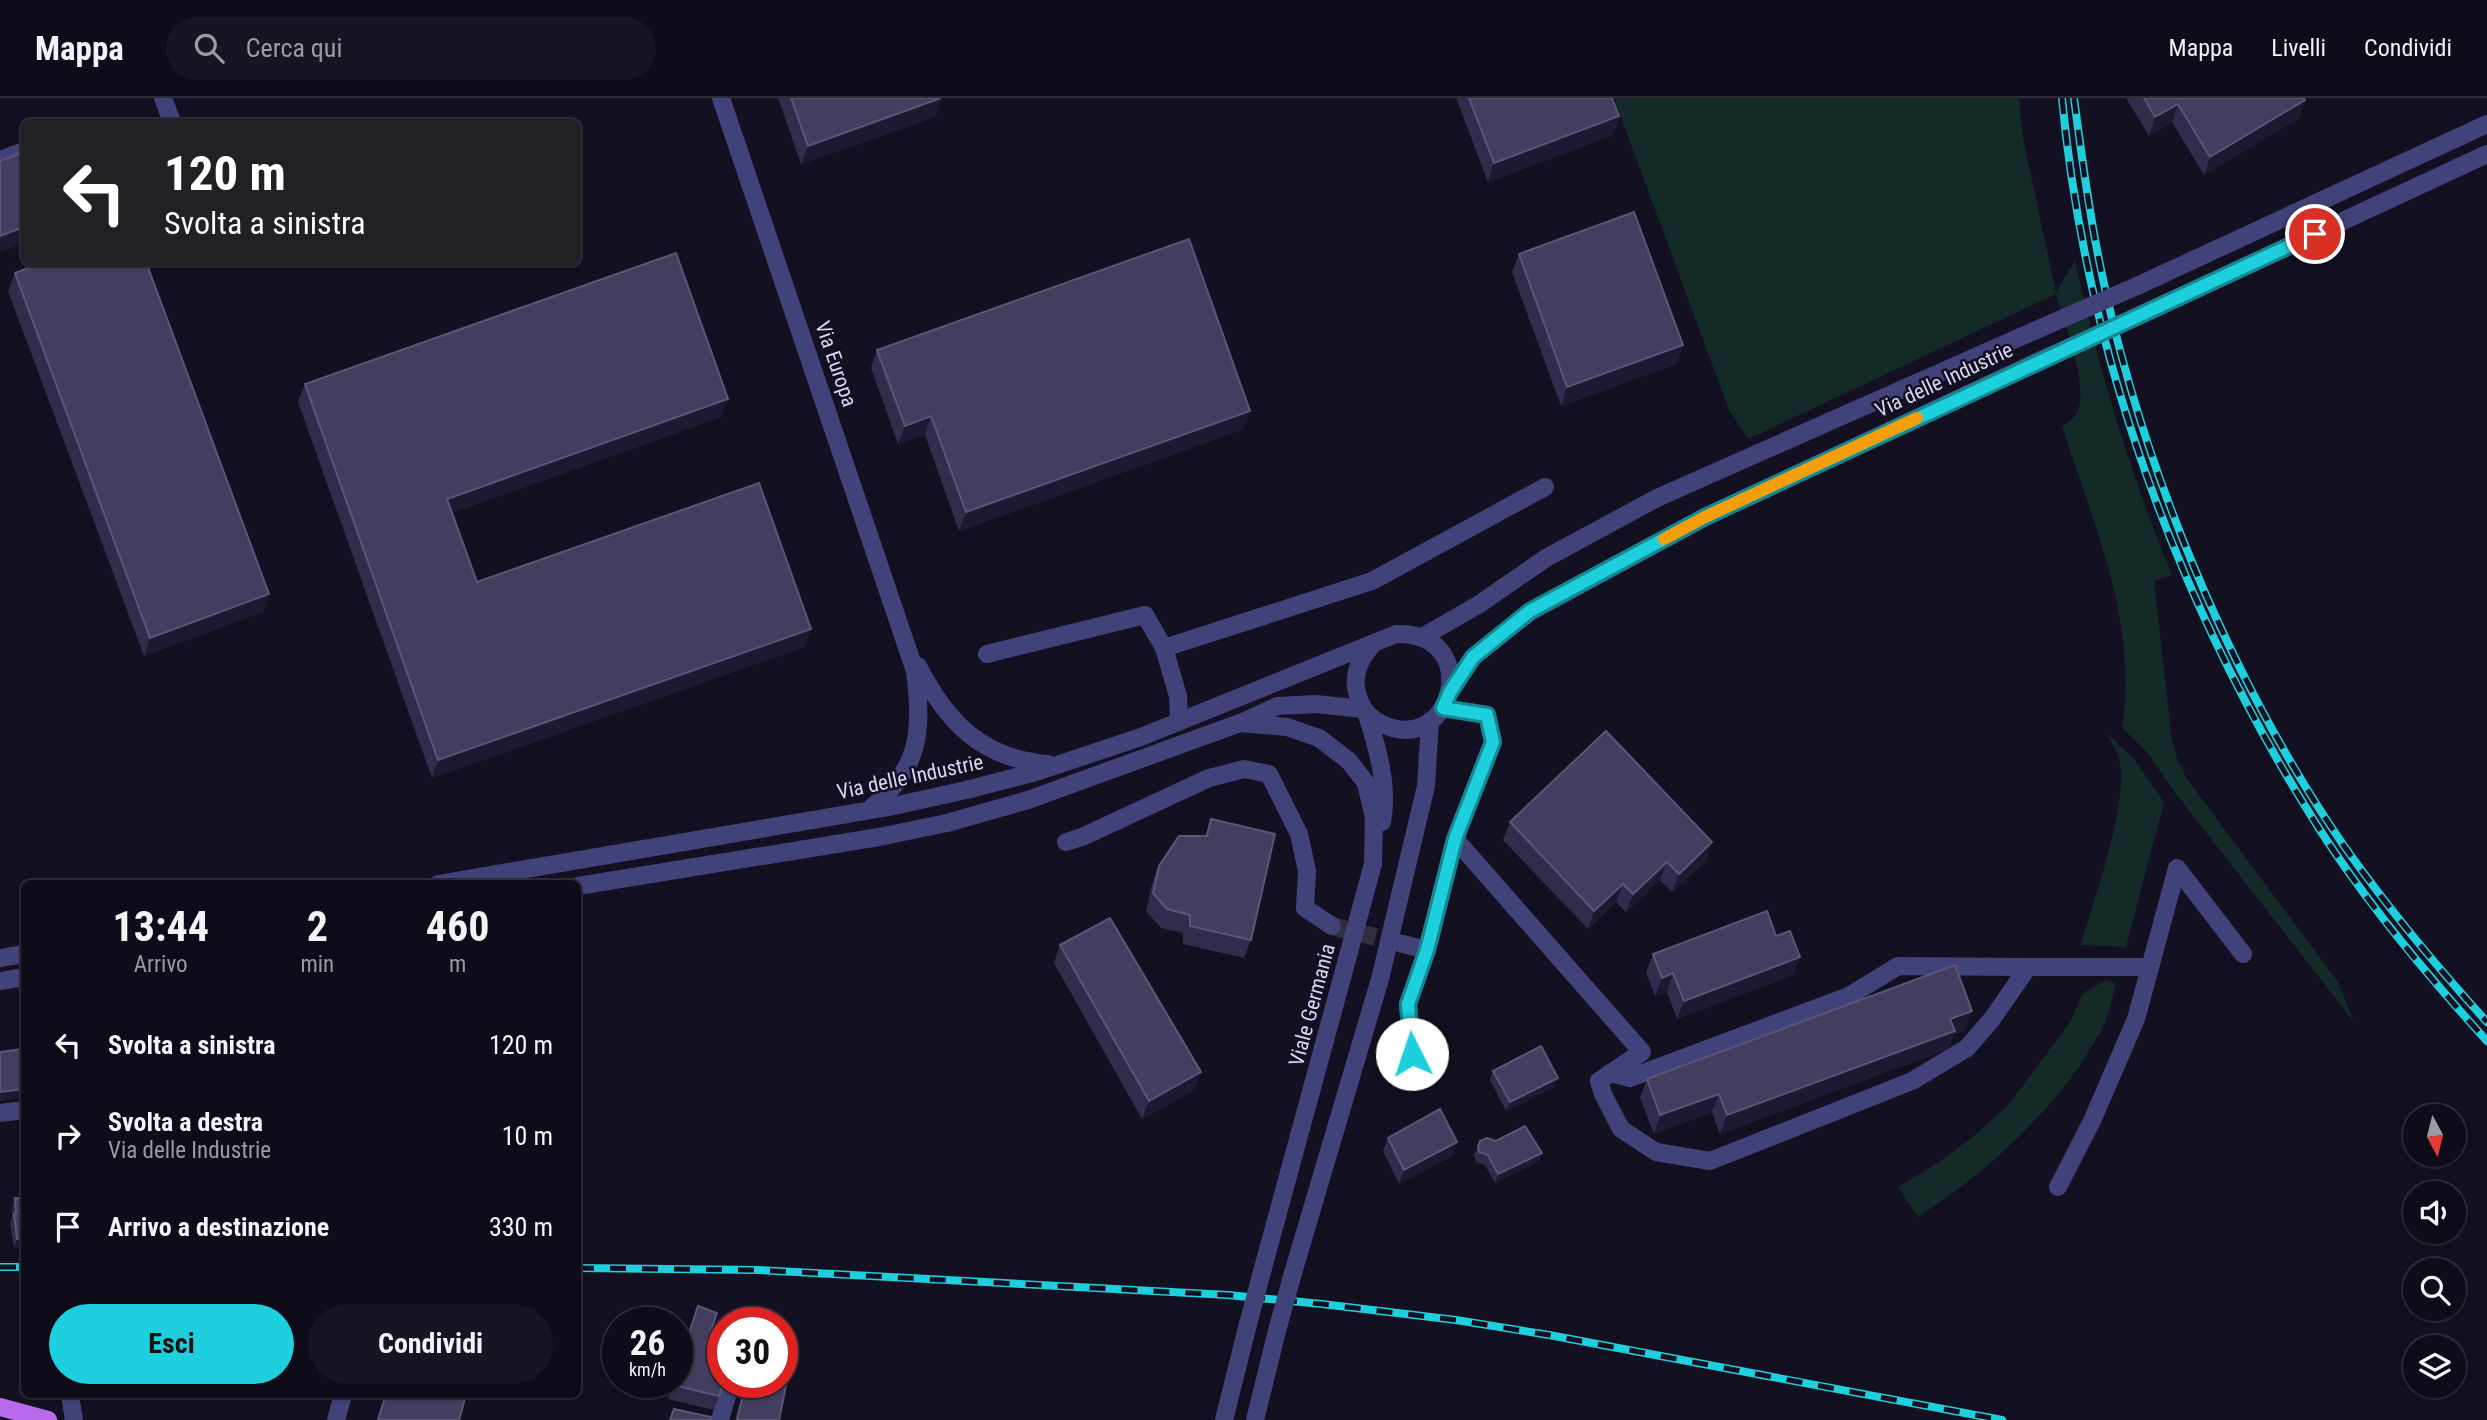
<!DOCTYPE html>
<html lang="it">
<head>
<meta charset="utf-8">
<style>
	body { margin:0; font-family:"Roboto Condensed",sans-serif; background:#171522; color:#f1f3f6; height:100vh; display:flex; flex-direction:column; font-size:26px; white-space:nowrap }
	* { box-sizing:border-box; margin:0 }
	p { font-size:23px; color:#9b9ba2 }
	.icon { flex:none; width:38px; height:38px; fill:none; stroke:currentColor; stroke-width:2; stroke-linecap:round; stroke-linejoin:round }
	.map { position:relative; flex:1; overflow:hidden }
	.sheet { position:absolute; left:21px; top:782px; width:560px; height:518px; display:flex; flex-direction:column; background:#0e0c19; border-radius:10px; box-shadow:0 2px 5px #0004,0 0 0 2px #2e2c38 }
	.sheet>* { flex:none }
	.banner { position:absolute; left:21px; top:21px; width:560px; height:147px; border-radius:10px; box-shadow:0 2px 5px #0004,0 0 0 2px #2e2c38; background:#202124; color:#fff; overflow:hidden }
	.needle { width:46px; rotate:173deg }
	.controls { position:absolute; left:2403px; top:1006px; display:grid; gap:14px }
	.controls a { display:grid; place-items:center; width:63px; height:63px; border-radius:50%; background:#0e0c19; box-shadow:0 2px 5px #0004,0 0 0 2px #2e2c38; font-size:35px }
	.speed { position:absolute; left:602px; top:1209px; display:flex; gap:14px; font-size:35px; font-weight:700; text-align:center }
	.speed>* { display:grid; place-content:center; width:91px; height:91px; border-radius:50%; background:#0e0c19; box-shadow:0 2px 5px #0004,0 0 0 2px #2e2c38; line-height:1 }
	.speed small { font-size:18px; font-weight:400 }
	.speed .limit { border:10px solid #d22; background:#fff; color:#111 }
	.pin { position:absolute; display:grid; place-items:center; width:60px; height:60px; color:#fff; margin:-30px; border:4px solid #fff; border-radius:50%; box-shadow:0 2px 7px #0007 }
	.me { position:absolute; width:77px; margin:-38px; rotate:356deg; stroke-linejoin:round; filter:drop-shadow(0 0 5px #0008) }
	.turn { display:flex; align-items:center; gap:24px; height:147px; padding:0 28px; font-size:32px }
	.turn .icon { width:91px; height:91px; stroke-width:2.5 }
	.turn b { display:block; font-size:49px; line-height:60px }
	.eta { display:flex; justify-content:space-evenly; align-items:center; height:119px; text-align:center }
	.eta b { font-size:42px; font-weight:700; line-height:49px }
	.action { display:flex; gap:14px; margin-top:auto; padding:14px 28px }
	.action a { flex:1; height:80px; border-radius:42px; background:#1ed0dd; color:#111; font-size:28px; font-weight:700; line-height:80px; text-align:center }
	.action a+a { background:#171522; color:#f1f3f6 }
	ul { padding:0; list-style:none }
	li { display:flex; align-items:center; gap:21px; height:91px; padding:0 28px }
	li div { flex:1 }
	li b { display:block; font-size:26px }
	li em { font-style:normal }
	header { display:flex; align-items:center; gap:42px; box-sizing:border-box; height:98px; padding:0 35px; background:#0e0c19; border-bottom:2px solid #2e2c38 }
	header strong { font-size:33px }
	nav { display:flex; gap:38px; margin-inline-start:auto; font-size:24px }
	.search { width:490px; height:63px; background:#171522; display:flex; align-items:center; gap:18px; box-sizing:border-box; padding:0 24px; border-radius:38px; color:#9b9ba2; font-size:26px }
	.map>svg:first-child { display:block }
</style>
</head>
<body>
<header>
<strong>Mappa</strong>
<div class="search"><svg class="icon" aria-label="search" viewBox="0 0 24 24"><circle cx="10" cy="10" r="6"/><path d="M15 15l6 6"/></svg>Cerca qui</div>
<nav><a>Mappa</a><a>Livelli</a><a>Condividi</a></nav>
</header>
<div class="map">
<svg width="2487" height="1322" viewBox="0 0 2487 1322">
	<rect width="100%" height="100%" fill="#131021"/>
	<!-- green -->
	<g fill="#142a28">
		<path d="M1614,0H2019L2023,40L2056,195L2075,162C2098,269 2130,376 2172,477L2154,483L2172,642L2177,661L2187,681L2338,884L2354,924L2173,692L2147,654L2122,630C2139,527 2093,424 2062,328C2066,325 2072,322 2075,318C2092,294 2064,224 2056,196L1748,341L1729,312Z"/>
		<path d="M2107,635L2134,661L2164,704L2126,849L2081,847C2094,799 2127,713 2120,665C2118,655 2111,644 2107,635Z"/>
		<path d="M2106,882L2116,885C2113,897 2111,910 2106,921C2101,936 2090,951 2082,964C2039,1027 1982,1077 1918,1119L1898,1089L1939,1064L1974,1038L2009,1006L2069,926L2083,895Z"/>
	</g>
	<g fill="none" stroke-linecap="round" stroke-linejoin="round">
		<!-- minor-tunnel -->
		<path stroke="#312e41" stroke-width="18" stroke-dasharray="18 9" stroke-linecap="butt" d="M1332,828L1403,846"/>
		<!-- minor -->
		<g stroke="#42427a" stroke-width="18">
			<path d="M163,0L172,24"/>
			<path d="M721,0L915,573C923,633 920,671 871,710"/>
			<path d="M0,62L24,53"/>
			<path d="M2137,188L2487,26"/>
			<path d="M2143,216L2487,56"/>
			<path d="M1422,539L1478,507L1546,460L1657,400L2034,233"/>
			<path d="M1164,550L1178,598L1179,624"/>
			<path d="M987,556L1145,517L1164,550L1372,483L1545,389"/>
			<path d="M918,568C947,625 983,661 1048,666"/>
			<path d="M1450,594L1473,559L1530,514L1705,419L2041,262"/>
			<path d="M1443,610L1487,617L1493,644L1455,741L1642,954L1599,983L1603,996L1621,1031L1656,1054L1710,1063L1912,983L1967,950L1992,921L2028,869H2150"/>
			<path d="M1366,614C1377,648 1389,689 1382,724"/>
			<path d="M1243,624L1277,608L1316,606L1363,611"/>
			<path d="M1066,744L1082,739L1209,680L1244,671L1269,676L1299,736L1307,773L1305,810L1332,828"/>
			<path d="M438,786L889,709L966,692L1036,674L1141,639L1396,536C1484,534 1454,657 1384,627C1373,622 1363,613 1359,601C1351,580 1358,563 1372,547"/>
			<path d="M578,788L879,739L947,725L1028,702L1240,625L1287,629L1319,640L1349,663L1366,685L1374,720L1373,766L1263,1170"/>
			<path d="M1403,846L1427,852L1455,741"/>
			<path d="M0,860L24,856"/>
			<path d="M0,883L24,879"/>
			<path d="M1610,975L1630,980L1849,898L1898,868L2028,869"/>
			<path d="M1414,981L1408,906L1427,852"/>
			<path d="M0,1015L24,1012"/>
			<path d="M2058,1089L2092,1023L2136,921L2177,770L2243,856"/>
			<path d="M1293,1175L1380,881L1426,688L1430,623"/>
			<path d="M748,1225L750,1218"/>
			<path d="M70,1297L74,1322"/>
			<path d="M336,1322L343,1297"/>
			<path d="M720,1322L731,1284"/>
			<path d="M1224,1322L1248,1226"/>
			<path d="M1255,1322L1278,1229"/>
		</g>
		<!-- major -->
		<path stroke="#b76beb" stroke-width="18" d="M0,1309L48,1322"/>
		<defs>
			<g id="rail">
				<path d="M2062,0C2086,258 2181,514 2320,732C2368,807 2427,877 2487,943"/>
				<path d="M2074,0C2081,54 2088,108 2099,162C2139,362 2228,579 2344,748C2388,810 2436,868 2487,924"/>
				<path d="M0,1169H24"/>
				<path d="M578,1170L758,1172L1228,1197L1322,1206L1456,1222L1549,1237L2002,1322"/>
			</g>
		</defs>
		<!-- rail casing -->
		<use href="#rail" stroke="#1ed0dd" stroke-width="8"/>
		<!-- rail -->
		<use href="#rail" stroke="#131021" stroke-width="5" stroke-dasharray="16" stroke-linecap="butt"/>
		<!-- minor-bridge -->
		<g stroke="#42427a" stroke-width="18">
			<path d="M2034,233L2137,188"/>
			<path d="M2041,262L2143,216"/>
			<path d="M1248,1226L1263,1170"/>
			<path d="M1278,1229L1293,1175"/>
		</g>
	</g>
	<!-- wall -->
	<g fill="#312c4c">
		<path d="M778,0H941L935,19L801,66Z"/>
		<path d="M1456,0H1612L1619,18L1613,37L1488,84Z"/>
		<path d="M2126,0H2304L2299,20L2204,77L2172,24L2149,38Z"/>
		<path d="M1519,156L1683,247L1676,266L1561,308L1512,174Z"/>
		<path d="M15,175L269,496L263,514L144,558L8,193Z"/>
		<path d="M877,252L1244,331L959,433L925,337L898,346L871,270Z"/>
		<path d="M305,286L721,319L452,415L477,484L811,531L804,549L432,680L298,304Z"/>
		<path d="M1211,721L1251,842L1244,860L1183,846V835L1161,830L1146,813L1152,786L1159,768L1205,738Z"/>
		<path d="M1510,724L1706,763L1672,794L1660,782L1626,814L1616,804L1588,831L1503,742Z"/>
		<path d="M1776,838L1800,859L1793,877L1677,921L1667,894L1655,898L1646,875L1653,856Z"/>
		<path d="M1060,847L1201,974L1194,992L1142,1021L1054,865Z"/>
		<path d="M1966,932L1954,936L1948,951L1720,1036L1712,1014L1654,1036L1640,1000L1647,981Z"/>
		<path d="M1493,973L1554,989L1506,1013L1490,982Z"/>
		<path d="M1388,1040L1452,1058L1399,1086L1383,1053Z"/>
		<path d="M1496,1043L1542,1055L1538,1064L1495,1085L1485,1067L1476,1064L1474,1057L1478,1048Z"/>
		<path d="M15,1100H24V1149L14,1150L10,1125L12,1120V1109Z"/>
		<path d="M706,1246L719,1298L714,1312L668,1301L673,1284Z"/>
		<path d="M746,1284L779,1322H735Z"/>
		<path d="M384,1297H466L459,1322H377Z"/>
	</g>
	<!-- shaded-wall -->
	<g fill="#1d1933">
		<path d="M941,0L935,19L801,66L808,48Z"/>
		<path d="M2305,2L2299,20L2204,77L2210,59Z"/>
		<path d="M2178,6L2172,24L2149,38L2155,19Z"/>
		<path d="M1619,18L1613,37L1488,84L1494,65Z"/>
		<path d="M24,129V145L0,154V138Z"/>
		<path d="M1683,247L1676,266L1561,308L1567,289Z"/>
		<path d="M728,301L721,319L441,419L447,401Z"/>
		<path d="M1250,313L1244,331L959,433L966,414Z"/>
		<path d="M931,318L925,337L898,346L905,328Z"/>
		<path d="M269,496L263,514L144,558L150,540Z"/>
		<path d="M811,531L804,549L432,680L438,662Z"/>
		<path d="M1712,744L1706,763L1672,794L1679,776Z"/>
		<path d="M1667,764L1660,782L1626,814L1633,796Z"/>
		<path d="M1623,786L1616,804L1588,831L1594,813Z"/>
		<path d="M1800,859L1793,877L1677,921L1684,903Z"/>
		<path d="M1673,875L1667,894L1655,898L1662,880Z"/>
		<path d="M1972,913L1966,932L1954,936L1948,951L1720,1036L1727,1017L1950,921Z"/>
		<path d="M1201,974L1194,992L1142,1021L1149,1003Z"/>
		<path d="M1558,980L1554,989L1506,1013L1510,1004Z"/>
		<path d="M24,991V1000L0,1003V994Z"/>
		<path d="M1719,996L1712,1014L1654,1036L1660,1017Z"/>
		<path d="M1457,1044L1452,1058L1399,1086L1404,1072Z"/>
		<path d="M1542,1055L1538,1064L1495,1085L1498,1076Z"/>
		<path d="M24,1140V1149L14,1150L17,1141Z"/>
	</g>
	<!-- building -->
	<g fill="#433e5f" stroke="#5a5677" stroke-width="2">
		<path d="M791,0H941L808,48Z"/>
		<path d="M1469,0H1612L1619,18L1494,65Z"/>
		<path d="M2144,0H2304L2305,2L2210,59L2178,6L2155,19Z"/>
		<path d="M24,54V129L0,138V63Z"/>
		<path d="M1634,114L1683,247L1567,289L1519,156Z"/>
		<path d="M1189,141L1250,313L966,414L931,318L905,328L877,252Z"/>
		<path d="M676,155L728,301L447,401L477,484L759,385L811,531L438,662L305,286Z"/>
		<path d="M43,164H146L269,496L150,540L15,175Z"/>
		<path d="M1606,633L1712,744L1679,776L1667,764L1633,796L1623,786L1594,813L1510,724Z"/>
		<path d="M1211,721L1275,736L1251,842L1190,828V817L1167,811L1153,795L1159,768L1179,738H1207Z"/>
		<path d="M1767,813L1776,838L1790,833L1800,859L1684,903L1673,875L1662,880L1653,856Z"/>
		<path d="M1110,820L1201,974L1149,1003L1060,847Z"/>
		<path d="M1955,867L1972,913L1950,921L1955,933L1727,1017L1719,996L1660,1017L1647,981Z"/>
		<path d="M1541,948L1558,980L1510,1004L1493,973Z"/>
		<path d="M24,951V991L0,994V954Z"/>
		<path d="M1440,1011L1457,1044L1404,1072L1388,1040Z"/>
		<path d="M1525,1028L1542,1055L1498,1076L1488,1057L1479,1054L1478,1048L1480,1043L1487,1040L1496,1043Z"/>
		<path d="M15,1100H24V1140L17,1141L14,1116L16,1115Z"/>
		<path d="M698,1208L717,1215L706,1246L723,1251V1284L719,1298L673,1287V1284H677V1272Z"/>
		<path d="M782,1245L794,1248L779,1322H737L746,1284H782Z"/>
		<path d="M386,1297H466L459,1322H378Z"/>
		<path d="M674,1311L711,1319V1322H670Z"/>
	</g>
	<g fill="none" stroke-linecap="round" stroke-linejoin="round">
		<defs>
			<path id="route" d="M1412,956L1408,906L1427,852L1455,741L1493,644L1487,617L1443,610L1450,594L1473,559L1530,513L1705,419L2315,136"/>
		</defs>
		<!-- route casing -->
		<use href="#route" stroke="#148790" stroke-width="18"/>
		<!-- route -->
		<use href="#route" stroke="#1ed0dd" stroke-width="12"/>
		<!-- slow -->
		<path stroke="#f59e0b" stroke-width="12" d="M1664,441L1705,419L1917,320"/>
	</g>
	<g text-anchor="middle" stroke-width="5" stroke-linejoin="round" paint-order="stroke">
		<!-- street labels -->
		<g font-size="21" fill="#d9d6f9" stroke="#131021">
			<text transform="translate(836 266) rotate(71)" y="7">Via Europa</text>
			<text transform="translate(1944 282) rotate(-25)" y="7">Via delle Industrie</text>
			<text transform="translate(910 679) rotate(-12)" y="7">Via delle Industrie</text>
			<text transform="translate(1312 907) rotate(-75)" y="7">Viale Germania</text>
		</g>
	</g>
</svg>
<div class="controls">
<a><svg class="needle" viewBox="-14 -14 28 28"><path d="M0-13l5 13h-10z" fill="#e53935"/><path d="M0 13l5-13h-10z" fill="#9b9ba2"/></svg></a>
<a><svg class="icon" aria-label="sound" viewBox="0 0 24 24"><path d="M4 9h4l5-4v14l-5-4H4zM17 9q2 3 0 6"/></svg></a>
<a><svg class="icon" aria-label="search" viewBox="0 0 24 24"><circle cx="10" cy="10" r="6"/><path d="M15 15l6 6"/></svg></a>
<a><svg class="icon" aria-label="layers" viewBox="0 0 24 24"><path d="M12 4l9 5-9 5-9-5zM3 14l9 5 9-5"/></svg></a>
</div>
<div class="speed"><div>26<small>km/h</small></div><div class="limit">30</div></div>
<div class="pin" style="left:2315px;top:136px;background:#d93025"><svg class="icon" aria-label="arrive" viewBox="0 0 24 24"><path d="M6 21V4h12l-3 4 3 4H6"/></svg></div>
<svg class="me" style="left:1412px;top:956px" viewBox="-20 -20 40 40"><circle r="19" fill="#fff"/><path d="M0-13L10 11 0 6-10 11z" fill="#1ed0dd"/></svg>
<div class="banner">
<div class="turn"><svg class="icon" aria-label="left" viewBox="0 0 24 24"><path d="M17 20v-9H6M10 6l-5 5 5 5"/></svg><div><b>120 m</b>Svolta a sinistra</div></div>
</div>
<section class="sheet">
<div class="eta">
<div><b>13:44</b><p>Arrivo</p></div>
<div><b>2</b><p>min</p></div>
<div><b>460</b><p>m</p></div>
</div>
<ul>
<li><svg class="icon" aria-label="left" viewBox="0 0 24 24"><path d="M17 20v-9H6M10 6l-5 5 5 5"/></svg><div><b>Svolta a sinistra</b></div><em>120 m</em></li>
<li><svg class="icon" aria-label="right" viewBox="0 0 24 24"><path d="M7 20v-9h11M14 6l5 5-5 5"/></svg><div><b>Svolta a destra</b><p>Via delle Industrie</p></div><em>10 m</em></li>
<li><svg class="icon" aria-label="arrive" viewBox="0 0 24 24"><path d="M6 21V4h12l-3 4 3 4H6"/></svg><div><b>Arrivo a destinazione</b></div><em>330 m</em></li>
</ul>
<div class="action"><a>Esci</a><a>Condividi</a></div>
</section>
</div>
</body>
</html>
